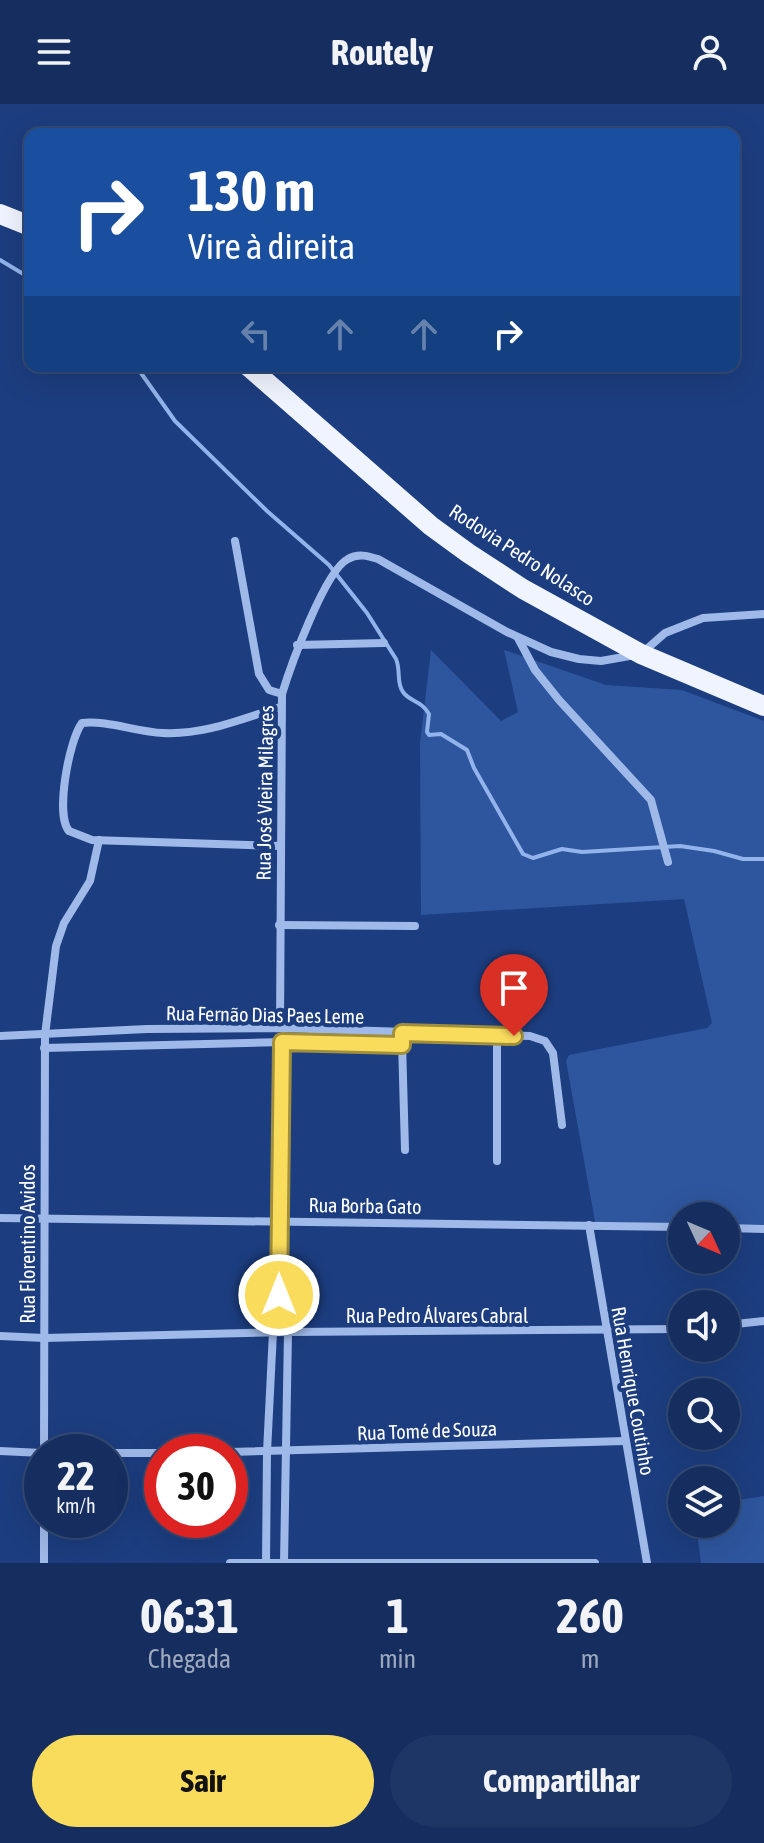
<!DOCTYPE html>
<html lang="pt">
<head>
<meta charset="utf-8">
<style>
	body { margin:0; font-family:"Asap Condensed",sans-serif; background:#1e3665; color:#f1f3f6; height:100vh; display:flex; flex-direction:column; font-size:30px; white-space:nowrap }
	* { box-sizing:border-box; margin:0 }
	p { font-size:26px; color:#9da8bd }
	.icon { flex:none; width:44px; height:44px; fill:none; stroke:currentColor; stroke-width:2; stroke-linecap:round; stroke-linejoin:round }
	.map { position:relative; height:1459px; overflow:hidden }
	.panel { display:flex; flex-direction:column; background:#152e5f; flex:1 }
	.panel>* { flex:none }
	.banner { position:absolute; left:24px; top:24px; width:716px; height:244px; border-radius:16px; box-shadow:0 8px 32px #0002,0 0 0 2px #344a74; background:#1a4fa0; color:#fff; overflow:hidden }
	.needle { width:52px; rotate:134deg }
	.controls { position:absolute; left:668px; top:1098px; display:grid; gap:16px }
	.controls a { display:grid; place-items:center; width:72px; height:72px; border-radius:50%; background:#152e5f; box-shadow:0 8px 32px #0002,0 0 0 2px #344a74; font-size:40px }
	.speed { position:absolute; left:24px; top:1330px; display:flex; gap:16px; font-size:40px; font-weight:700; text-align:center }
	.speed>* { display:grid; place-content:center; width:104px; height:104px; border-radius:50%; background:#152e5f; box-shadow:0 8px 32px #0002,0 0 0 2px #344a74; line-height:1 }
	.speed small { font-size:20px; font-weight:400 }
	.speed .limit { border:12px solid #d22; background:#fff; color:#111 }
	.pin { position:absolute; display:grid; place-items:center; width:68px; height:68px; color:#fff; margin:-82px -34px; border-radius:50% 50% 50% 0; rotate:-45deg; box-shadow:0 0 8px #0007 }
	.pin .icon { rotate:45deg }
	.me { position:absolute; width:88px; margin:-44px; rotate:0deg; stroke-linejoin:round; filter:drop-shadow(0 0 6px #0008) }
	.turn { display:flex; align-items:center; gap:28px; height:168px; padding:0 32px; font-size:36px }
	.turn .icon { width:104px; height:104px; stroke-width:2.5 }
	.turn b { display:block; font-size:56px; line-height:68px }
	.lanes { display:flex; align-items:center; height:76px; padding:0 32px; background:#0003; justify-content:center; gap:40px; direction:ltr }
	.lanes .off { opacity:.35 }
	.eta { display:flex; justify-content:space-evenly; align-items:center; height:136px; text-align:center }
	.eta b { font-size:48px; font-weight:700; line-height:56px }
	.action { display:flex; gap:16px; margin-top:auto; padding:16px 32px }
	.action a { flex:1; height:92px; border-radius:48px; background:#fadc5d; color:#111; font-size:32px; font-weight:700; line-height:92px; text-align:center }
	.action a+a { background:#1e3665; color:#f1f3f6 }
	header { display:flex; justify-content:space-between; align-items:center; height:104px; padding:0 32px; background:#152e5f; font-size:36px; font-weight:700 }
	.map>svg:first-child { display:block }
</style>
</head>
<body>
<header><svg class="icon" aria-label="menu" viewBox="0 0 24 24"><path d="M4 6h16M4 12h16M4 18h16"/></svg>Routely<svg class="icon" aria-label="person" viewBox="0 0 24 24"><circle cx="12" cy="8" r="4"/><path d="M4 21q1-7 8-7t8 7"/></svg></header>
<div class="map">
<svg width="764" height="1459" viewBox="0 0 764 1459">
	<rect width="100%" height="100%" fill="#1c3d7f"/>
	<!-- green -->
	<g fill="#2e569e">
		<path d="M431,546L501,617L518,608L504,546L606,581L682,586L764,617V1121H726V1112H682V1122L596,1123L566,957L569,951L707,924L712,919L684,795L421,811L420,639Z"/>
		<path d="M764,1392V1459H701L696,1420H726V1398Z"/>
	</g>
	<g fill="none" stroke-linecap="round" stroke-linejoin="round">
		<!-- stream -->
		<g stroke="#92b3eb" stroke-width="4">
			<path d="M0,156L30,174"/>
			<path d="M136,262L175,317L267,407L329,461L367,509L396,555C401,566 396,579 403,588C410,598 421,596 429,610L427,628L429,631L441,630L467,646L474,664L523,750L533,754L562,745L582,748L680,742L714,747L743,755H764"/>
		</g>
		<!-- minor -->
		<g stroke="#9fb9e9" stroke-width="8">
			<path d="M235,437L259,570L269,586L282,590"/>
			<path d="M518,534L535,566L559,596L651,696L668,758"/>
			<path d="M297,541L384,539"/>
			<path d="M280,603C241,615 205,631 163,629C137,628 107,616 82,619C69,636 55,711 69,727L92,736L281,742"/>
			<path d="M279,821L415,822"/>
			<path d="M280,924L282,590C290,564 325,466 348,455C358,449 368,452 378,455L507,528L551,548L579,555L601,557L641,550L665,529L703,514L764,510"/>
			<path d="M0,932L147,925L280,924L530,932L545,937L553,949L562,1021"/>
			<path d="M497,932V1057"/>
			<path d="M402,938L405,1046"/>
			<path d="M44,944L282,938L402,941"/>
			<path d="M0,1114L682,1123"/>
			<path d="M589,1121L647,1459"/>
			<path d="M726,1124L764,1125"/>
			<path d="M726,1221L764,1217"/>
			<path d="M0,1232L44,1234L288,1228L682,1225"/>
			<path d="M0,1347L42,1349"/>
			<path d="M44,1348L45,931L56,842L64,819L90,777L99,736"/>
			<path d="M230,1348L625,1337"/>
			<path d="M110,1349H162"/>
			<path d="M44,1459V1416"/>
			<path d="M230,1459H595"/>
			<path d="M266,1459L267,1348L273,1228L279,1216L282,938"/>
			<path d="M284,1459L288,1228L286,1225"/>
		</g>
		<!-- trunk -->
		<g stroke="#f0f4fe" stroke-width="20">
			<path d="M0,110L30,122"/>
			<path d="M248,262L431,422L468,449L523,485L641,550L764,602"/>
		</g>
	</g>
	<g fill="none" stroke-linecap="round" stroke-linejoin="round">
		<defs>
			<path id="route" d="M279,1191L282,938L402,941V929L514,932"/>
		</defs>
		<!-- route casing -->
		<use href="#route" stroke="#a28f3c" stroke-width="20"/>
		<!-- route -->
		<use href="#route" stroke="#fadc5d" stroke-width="14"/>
	</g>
	<g text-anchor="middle" stroke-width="8" stroke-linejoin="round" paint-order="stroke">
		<!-- street labels -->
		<g font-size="20" fill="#fff" stroke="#1c3d7f">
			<text transform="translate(522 451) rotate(33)" y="7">Rodovia Pedro Nolasco</text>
			<text transform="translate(265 689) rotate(-89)" y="7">Rua José Vieira Milagres</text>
			<text transform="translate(265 911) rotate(1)" y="7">Rua Fernão Dias Paes Leme</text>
			<text transform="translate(365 1102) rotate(1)" y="7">Rua Borba Gato</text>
			<text transform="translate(28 1140) rotate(-90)" y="7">Rua Florentino Avidos</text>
			<text x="437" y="1219">Rua Pedro Álvares Cabral</text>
			<text transform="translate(633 1287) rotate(80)" y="7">Rua Henrique Coutinho</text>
			<text transform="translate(427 1327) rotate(-2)" y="7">Rua Tomé de Souza</text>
		</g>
	</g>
</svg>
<div class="controls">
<a><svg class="needle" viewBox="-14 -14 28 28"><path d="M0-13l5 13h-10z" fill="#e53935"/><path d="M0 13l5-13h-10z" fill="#9da8bd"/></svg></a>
<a><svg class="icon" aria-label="sound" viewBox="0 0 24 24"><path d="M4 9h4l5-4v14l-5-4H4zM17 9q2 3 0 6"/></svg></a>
<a><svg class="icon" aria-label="search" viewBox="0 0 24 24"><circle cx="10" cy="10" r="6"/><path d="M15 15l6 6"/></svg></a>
<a><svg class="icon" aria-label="layers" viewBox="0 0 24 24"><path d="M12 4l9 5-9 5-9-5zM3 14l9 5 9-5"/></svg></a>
</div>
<div class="speed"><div>22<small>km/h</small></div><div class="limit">30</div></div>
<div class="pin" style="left:514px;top:932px;background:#d93025"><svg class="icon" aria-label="arrive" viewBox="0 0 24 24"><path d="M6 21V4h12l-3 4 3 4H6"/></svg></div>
<svg class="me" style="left:279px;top:1191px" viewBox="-20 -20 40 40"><circle r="17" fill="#fadc5d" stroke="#fff" stroke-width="3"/><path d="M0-11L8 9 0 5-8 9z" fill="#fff"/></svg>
<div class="banner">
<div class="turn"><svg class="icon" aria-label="right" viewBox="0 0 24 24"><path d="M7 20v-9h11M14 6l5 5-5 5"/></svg><div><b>130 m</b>Vire à direita</div></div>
<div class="lanes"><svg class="icon off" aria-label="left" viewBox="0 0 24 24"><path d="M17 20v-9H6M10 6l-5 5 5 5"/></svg><svg class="icon off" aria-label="ahead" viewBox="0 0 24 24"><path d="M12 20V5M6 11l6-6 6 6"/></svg><svg class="icon off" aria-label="ahead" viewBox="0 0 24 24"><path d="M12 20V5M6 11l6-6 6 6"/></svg><svg class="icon" aria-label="right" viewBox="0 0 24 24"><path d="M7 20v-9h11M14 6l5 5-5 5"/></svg></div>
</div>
</div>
<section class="panel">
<div class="eta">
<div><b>06:31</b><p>Chegada</p></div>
<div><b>1</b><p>min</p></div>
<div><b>260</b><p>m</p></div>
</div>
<div class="action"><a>Sair</a><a>Compartilhar</a></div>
</section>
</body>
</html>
